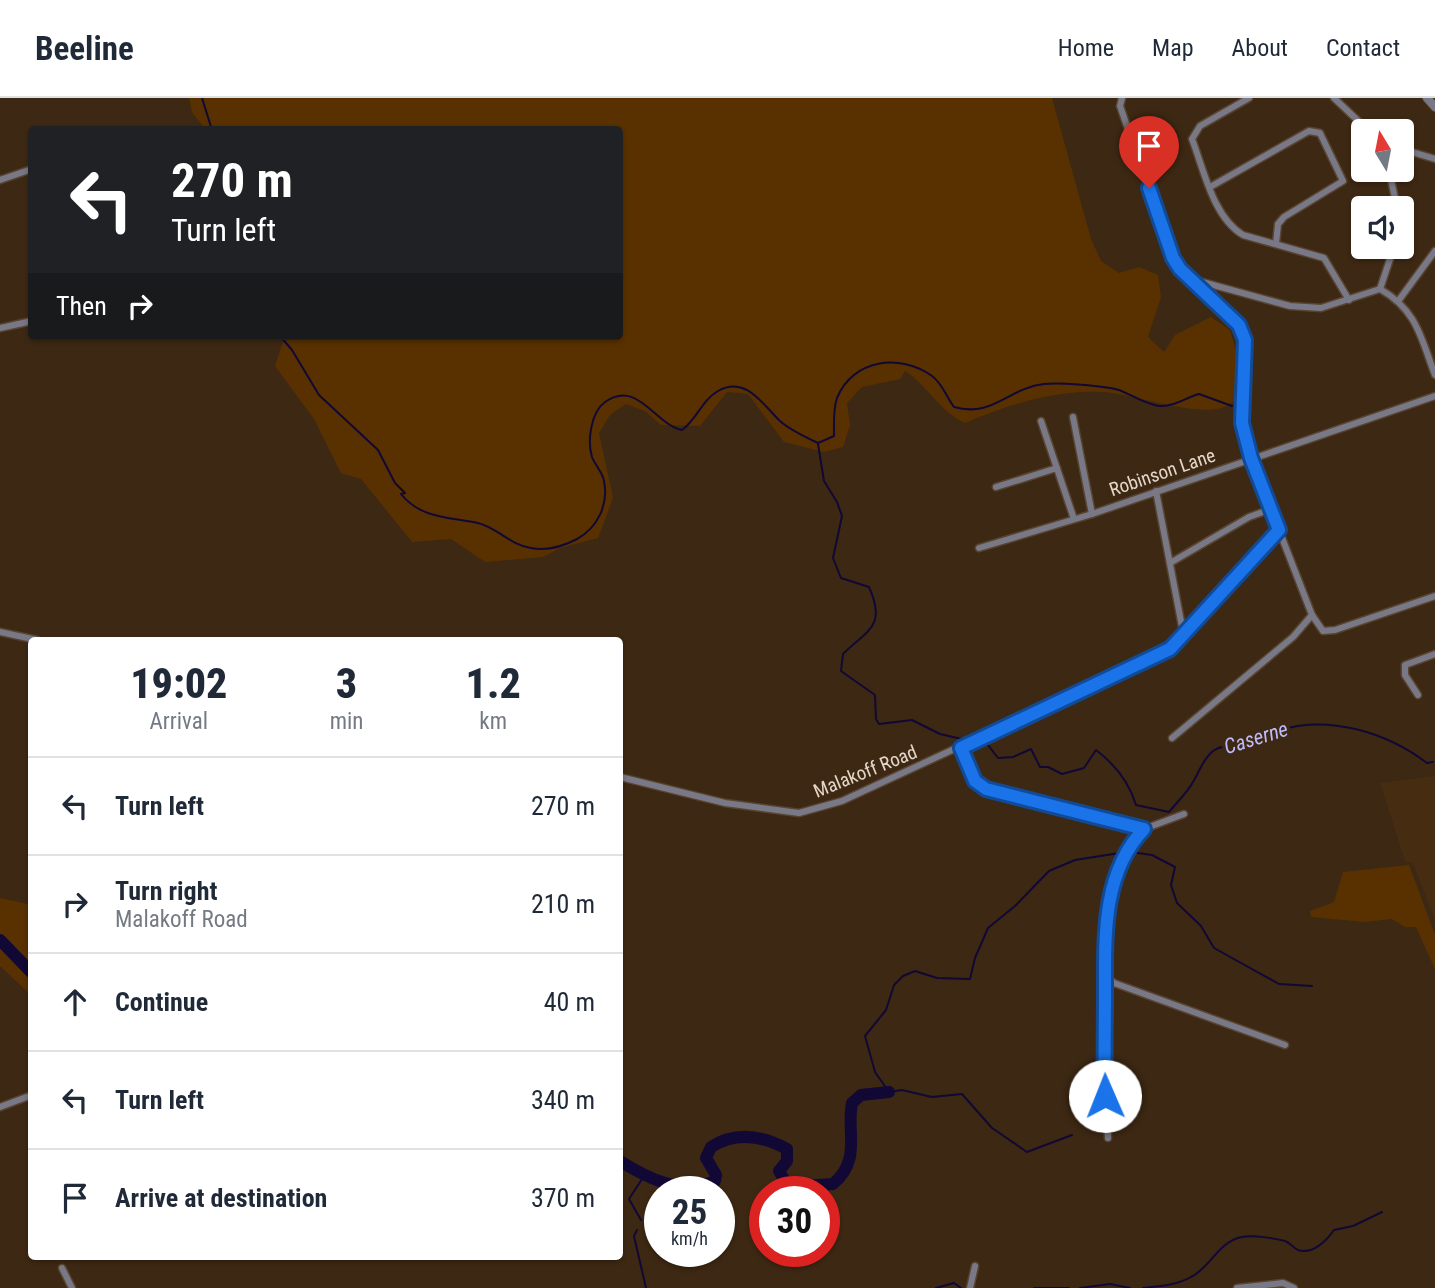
<!DOCTYPE html>
<html lang="en">
<head>
<meta charset="utf-8">
<style>
	body { margin:0; font-family:"Roboto Condensed",sans-serif; background:#f2f2f3; color:#1f2937; height:100vh; display:flex; flex-direction:column; font-size:26px; white-space:nowrap }
	* { box-sizing:border-box; margin:0 }
	p { font-size:23px; color:#747a83 }
	.icon { flex:none; width:38px; height:38px; fill:none; stroke:currentColor; stroke-width:2; stroke-linecap:round; stroke-linejoin:round }
	.map { position:relative; flex:1; overflow:hidden }
	.sheet { position:absolute; left:28px; top:539px; width:595px; height:623px; display:flex; flex-direction:column; background:#fff; border-radius:7px; box-shadow:0 2px 5px #0004 }
	.sheet>* { flex:none }
	.hud { position:absolute; left:28px; top:28px; width:595px; height:214px; border-radius:7px; box-shadow:0 2px 5px #0004; background:#202124; color:#fff; overflow:hidden }
	.needle { width:46px; rotate:350deg }
	.tools { position:absolute; left:1351px; top:21px; display:grid; gap:14px }
	.tools a { display:grid; place-items:center; width:63px; height:63px; border-radius:7px; background:#fff; box-shadow:0 2px 5px #0004; font-size:35px }
	.speed { position:absolute; left:644px; top:1078px; display:flex; gap:14px; font-size:35px; font-weight:700; text-align:center }
	.speed>* { display:grid; place-content:center; width:91px; height:91px; border-radius:50%; background:#fff; box-shadow:0 2px 5px #0004; line-height:1 }
	.speed small { font-size:18px; font-weight:400 }
	.speed .limit { border:10px solid #d22; background:#fff; color:#111 }
	.pin { position:absolute; display:grid; place-items:center; width:60px; height:60px; color:#fff; margin:-72px -30px; border-radius:50% 50% 50% 0; rotate:-45deg; box-shadow:0 0 7px #0007 }
	.pin .icon { rotate:45deg }
	.me { position:absolute; width:77px; margin:-38px; rotate:359deg; stroke-linejoin:round; filter:drop-shadow(0 0 5px #0008) }
	.turn { display:flex; align-items:center; gap:24px; height:147px; padding:0 28px; font-size:32px }
	.turn .icon { width:91px; height:91px; stroke-width:2.5 }
	.turn b { display:block; font-size:49px; line-height:60px }
	.then { display:flex; align-items:center; height:66px; padding:0 28px; background:#0003; gap:14px; font-size:26px }
	.eta { display:flex; justify-content:space-evenly; align-items:center; height:119px; text-align:center }
	.eta b { font-size:42px; font-weight:800; line-height:49px }
	ul { padding:0; list-style:none }
	li { display:flex; align-items:center; gap:21px; height:98px; padding:0 28px; border-top:2px solid #e0e1e3 }
	li div { flex:1 }
	li b { display:block; font-size:26px }
	li em { font-style:normal }
	header { display:flex; align-items:center; gap:42px; box-sizing:border-box; height:98px; padding:0 35px; background:#fff; border-bottom:2px solid #e0e1e3 }
	header strong { font-size:33px }
	nav { display:flex; gap:38px; margin-inline-start:auto; font-size:24px }
	.map>svg:first-child { display:block }
</style>
</head>
<body>
<header>
<strong>Beeline</strong>
<nav><a>Home</a><a>Map</a><a>About</a><a>Contact</a></nav>
</header>
<div class="map">
<svg width="1435" height="1190" viewBox="0 0 1435 1190">
	<rect width="100%" height="100%" fill="#3d2813"/>
	<!-- built -->
	<path fill="#462c11" d="M1435,678V822L1413,765L1405,763L1380,685Z"/>
	<!-- green -->
	<g fill="#593101">
		<path d="M189,0H1052L1091,141L1101,163L1119,175L1139,169L1158,177L1161,199L1148,239L1164,254L1175,237L1211,219L1230,232L1242,273V298C1237,301 1230,307 1224,309C1195,320 1134,295 1101,294C1053,292 1008,307 965,325C939,313 928,288 905,273L900,281L862,289L847,305L850,327L843,349L824,354L784,344L748,296L727,294L700,328L661,327L645,313L626,306L610,317L599,335L613,400L598,440L560,450L543,459L485,464L451,441L412,444L361,381L341,375L314,321L275,268L285,238H620V32L205,31L192,14Z"/>
		<path d="M1409,767L1435,837V871L1416,829H1405L1392,821L1365,824L1311,819L1310,813L1334,804L1343,774Z"/>
		<path d="M0,800L28,806L31,812V897L0,868Z"/>
	</g>
	<g fill="none" stroke-linecap="round" stroke-linejoin="round">
		<!-- stream -->
		<g stroke="#120835" stroke-width="2">
			<path d="M202,0L212,32"/>
			<path d="M280,238L292,252L319,297L378,352L395,385L405,395L401,396C421,421 450,419 478,425C498,430 510,447 531,450C547,453 562,449 577,441C597,430 609,407 604,383C603,375 595,367 592,359C587,343 591,314 605,304C638,281 654,326 682,332C697,321 702,302 718,293C746,277 763,307 780,323C790,332 805,339 818,345L834,338C834,326 833,311 837,300C853,261 900,255 932,278C942,285 947,300 954,309C993,320 1008,290 1044,286C1059,284 1105,288 1119,292C1132,297 1145,306 1159,308C1174,309 1185,300 1199,296L1232,308"/>
			<path d="M818,346L824,383L837,404L842,418L833,460L841,480L869,489C887,529 867,532 843,556L841,573L875,597L876,621L879,626L912,622L940,636L966,642"/>
			<path d="M975,646L988,647L998,660L1013,659L1031,651L1040,669H1048L1062,676L1084,670L1096,652C1116,667 1129,684 1136,707L1169,714C1177,704 1187,695 1193,684C1200,673 1202,662 1213,653C1224,645 1242,649 1255,644C1263,641 1270,635 1279,632C1329,617 1386,634 1427,665L1433,664"/>
			<path d="M1131,754L1152,757L1175,769L1171,787L1177,805L1201,828L1214,850L1279,886L1312,888"/>
			<path d="M1072,1037L1027,1054L992,1030L962,996L932,999L902,992L889,994L875,974L865,938L886,912L894,887L903,878L915,873L937,880L970,881L975,860L988,830L1015,808L1049,773L1075,762L1126,754"/>
			<path d="M641,1122L629,1101L644,1078"/>
			<path d="M637,1132L634,1138L646,1190"/>
			<path d="M936,1190L954,1185L961,1190"/>
			<path d="M1034,1190H1069"/>
			<path d="M1080,1190L1110,1186L1130,1190"/>
			<path d="M1143,1190C1160,1188 1177,1187 1191,1179C1210,1170 1219,1143 1242,1139C1253,1137 1274,1140 1285,1143C1291,1145 1293,1150 1298,1152C1313,1157 1327,1142 1334,1132L1353,1128L1382,1114"/>
		</g>
		<!-- river -->
		<g stroke="#120835" stroke-width="12">
			<path d="M0,842L32,875"/>
			<path d="M620,1063C647,1080 682,1098 715,1083L716,1077L706,1060L711,1049C736,1033 763,1038 787,1051V1063L779,1073L785,1083L803,1088L833,1086C862,1062 846,1033 852,1005L861,997L889,994"/>
		</g>
		<defs>
			<g id="minor">
				<path d="M1122,0L1120,8L1173,160L1180,171L1239,227L1245,242L1242,325L1251,360L1312,517L1323,533L1335,532L1435,498"/>
				<path d="M1249,0L1200,28L1192,41C1204,72 1213,119 1243,137L1324,160L1349,202"/>
				<path d="M1334,0L1369,33"/>
				<path d="M1374,33H1389"/>
				<path d="M1402,51L1435,61"/>
				<path d="M1389,72L1397,110"/>
				<path d="M0,82L32,71"/>
				<path d="M1210,89L1309,33L1320,35L1343,83L1284,119L1278,126L1276,146"/>
				<path d="M1195,182L1290,208L1321,210L1380,191C1417,212 1421,240 1435,277"/>
				<path d="M1380,191L1394,149"/>
				<path d="M1399,202L1435,153"/>
				<path d="M0,230L32,223"/>
				<path d="M1073,319L1092,416"/>
				<path d="M1041,323L1074,421"/>
				<path d="M996,389L1057,370"/>
				<path d="M1156,393L1184,539"/>
				<path d="M979,450L1092,416L1435,298"/>
				<path d="M1170,465L1249,419L1271,411"/>
				<path d="M0,534L37,542"/>
				<path d="M1418,597L1405,577V567L1435,556"/>
				<path d="M1172,640L1293,539L1312,517"/>
				<path d="M961,650L975,683L986,691L1009,698L1144,731L1184,716"/>
				<path d="M620,679L725,705L799,715L842,703L1170,551L1279,432"/>
				<path d="M1144,731C1107,769 1103,828 1105,877L1114,885L1285,947"/>
				<path d="M1105,878L1104,976L1108,1040"/>
				<path d="M0,1009L32,997"/>
				<path d="M62,1170L72,1190"/>
				<path d="M970,1190L975,1168"/>
				<path d="M1237,1190L1283,1185L1294,1190"/>
			</g>
			<path id="tertiary" d="M1427,0L1435,9"/>
		</defs>
		<!-- minor casing -->
		<use href="#minor" stroke="#584430" stroke-width="9"/>
		<!-- tertiary casing -->
		<use href="#tertiary" stroke="#584430" stroke-width="10"/>
		<!-- minor -->
		<use href="#minor" stroke="#787886" stroke-width="6"/>
		<!-- tertiary -->
		<use href="#tertiary" stroke="#787886" stroke-width="8"/>
	</g>
	<g fill="none" stroke-linecap="round" stroke-linejoin="round">
		<defs>
			<path id="route" d="M1105,998C1104,963 1105,929 1105,895C1105,839 1102,775 1144,731L986,691L975,683L961,650L1170,551L1279,432L1251,360L1242,325L1245,242L1239,227L1180,171L1173,160L1149,90"/>
		</defs>
		<!-- route casing -->
		<use href="#route" stroke="#114b97" stroke-width="18"/>
		<!-- route -->
		<use href="#route" stroke="#1a73e8" stroke-width="12"/>
	</g>
	<g text-anchor="middle" stroke-width="7" stroke-linejoin="round" paint-order="stroke">
		<!-- street labels -->
		<g font-size="19" fill="#e5d6ca" stroke="#3d2813">
			<text transform="translate(1162 374) rotate(-19)" y="7">Robinson Lane</text>
			<text transform="translate(865 673) rotate(-22)" y="7">Malakoff Road</text>
		</g>
		<!-- water labels -->
		<g font-size="21" font-style="italic" fill="#bdbbfb" stroke="#3d2813">
			<text transform="translate(1256 640) rotate(-17)" y="7">Caserne</text>
		</g>
	</g>
</svg>
<div class="tools">
<a><svg class="needle" viewBox="-14 -14 28 28"><path d="M0-13l5 13h-10z" fill="#e53935"/><path d="M0 13l5-13h-10z" fill="#747a83"/></svg></a>
<a><svg class="icon" aria-label="sound" viewBox="0 0 24 24"><path d="M4 9h4l5-4v14l-5-4H4zM17 9q2 3 0 6"/></svg></a>
</div>
<div class="speed"><div>25<small>km/h</small></div><div class="limit">30</div></div>
<div class="pin" style="left:1149px;top:90px;background:#d93025"><svg class="icon" aria-label="arrive" viewBox="0 0 24 24"><path d="M6 21V4h12l-3 4 3 4H6"/></svg></div>
<svg class="me" style="left:1105px;top:998px" viewBox="-20 -20 40 40"><circle r="19" fill="#fff"/><path d="M0-13L10 11 0 6-10 11z" fill="#1a73e8"/></svg>
<div class="hud">
<div class="turn"><svg class="icon" aria-label="left" viewBox="0 0 24 24"><path d="M17 20v-9H6M10 6l-5 5 5 5"/></svg><div><b>270 m</b>Turn left</div></div>
<div class="then">Then<svg class="icon" aria-label="right" viewBox="0 0 24 24"><path d="M7 20v-9h11M14 6l5 5-5 5"/></svg></div>
</div>
<section class="sheet">
<div class="eta">
<div><b>19:02</b><p>Arrival</p></div>
<div><b>3</b><p>min</p></div>
<div><b>1.2</b><p>km</p></div>
</div>
<ul>
<li><svg class="icon" aria-label="left" viewBox="0 0 24 24"><path d="M17 20v-9H6M10 6l-5 5 5 5"/></svg><div><b>Turn left</b></div><em>270 m</em></li>
<li><svg class="icon" aria-label="right" viewBox="0 0 24 24"><path d="M7 20v-9h11M14 6l5 5-5 5"/></svg><div><b>Turn right</b><p>Malakoff Road</p></div><em>210 m</em></li>
<li><svg class="icon" aria-label="ahead" viewBox="0 0 24 24"><path d="M12 20V5M6 11l6-6 6 6"/></svg><div><b>Continue</b></div><em>40 m</em></li>
<li><svg class="icon" aria-label="left" viewBox="0 0 24 24"><path d="M17 20v-9H6M10 6l-5 5 5 5"/></svg><div><b>Turn left</b></div><em>340 m</em></li>
<li><svg class="icon" aria-label="arrive" viewBox="0 0 24 24"><path d="M6 21V4h12l-3 4 3 4H6"/></svg><div><b>Arrive at destination</b></div><em>370 m</em></li>
</ul>
</section>
</div>
</body>
</html>
